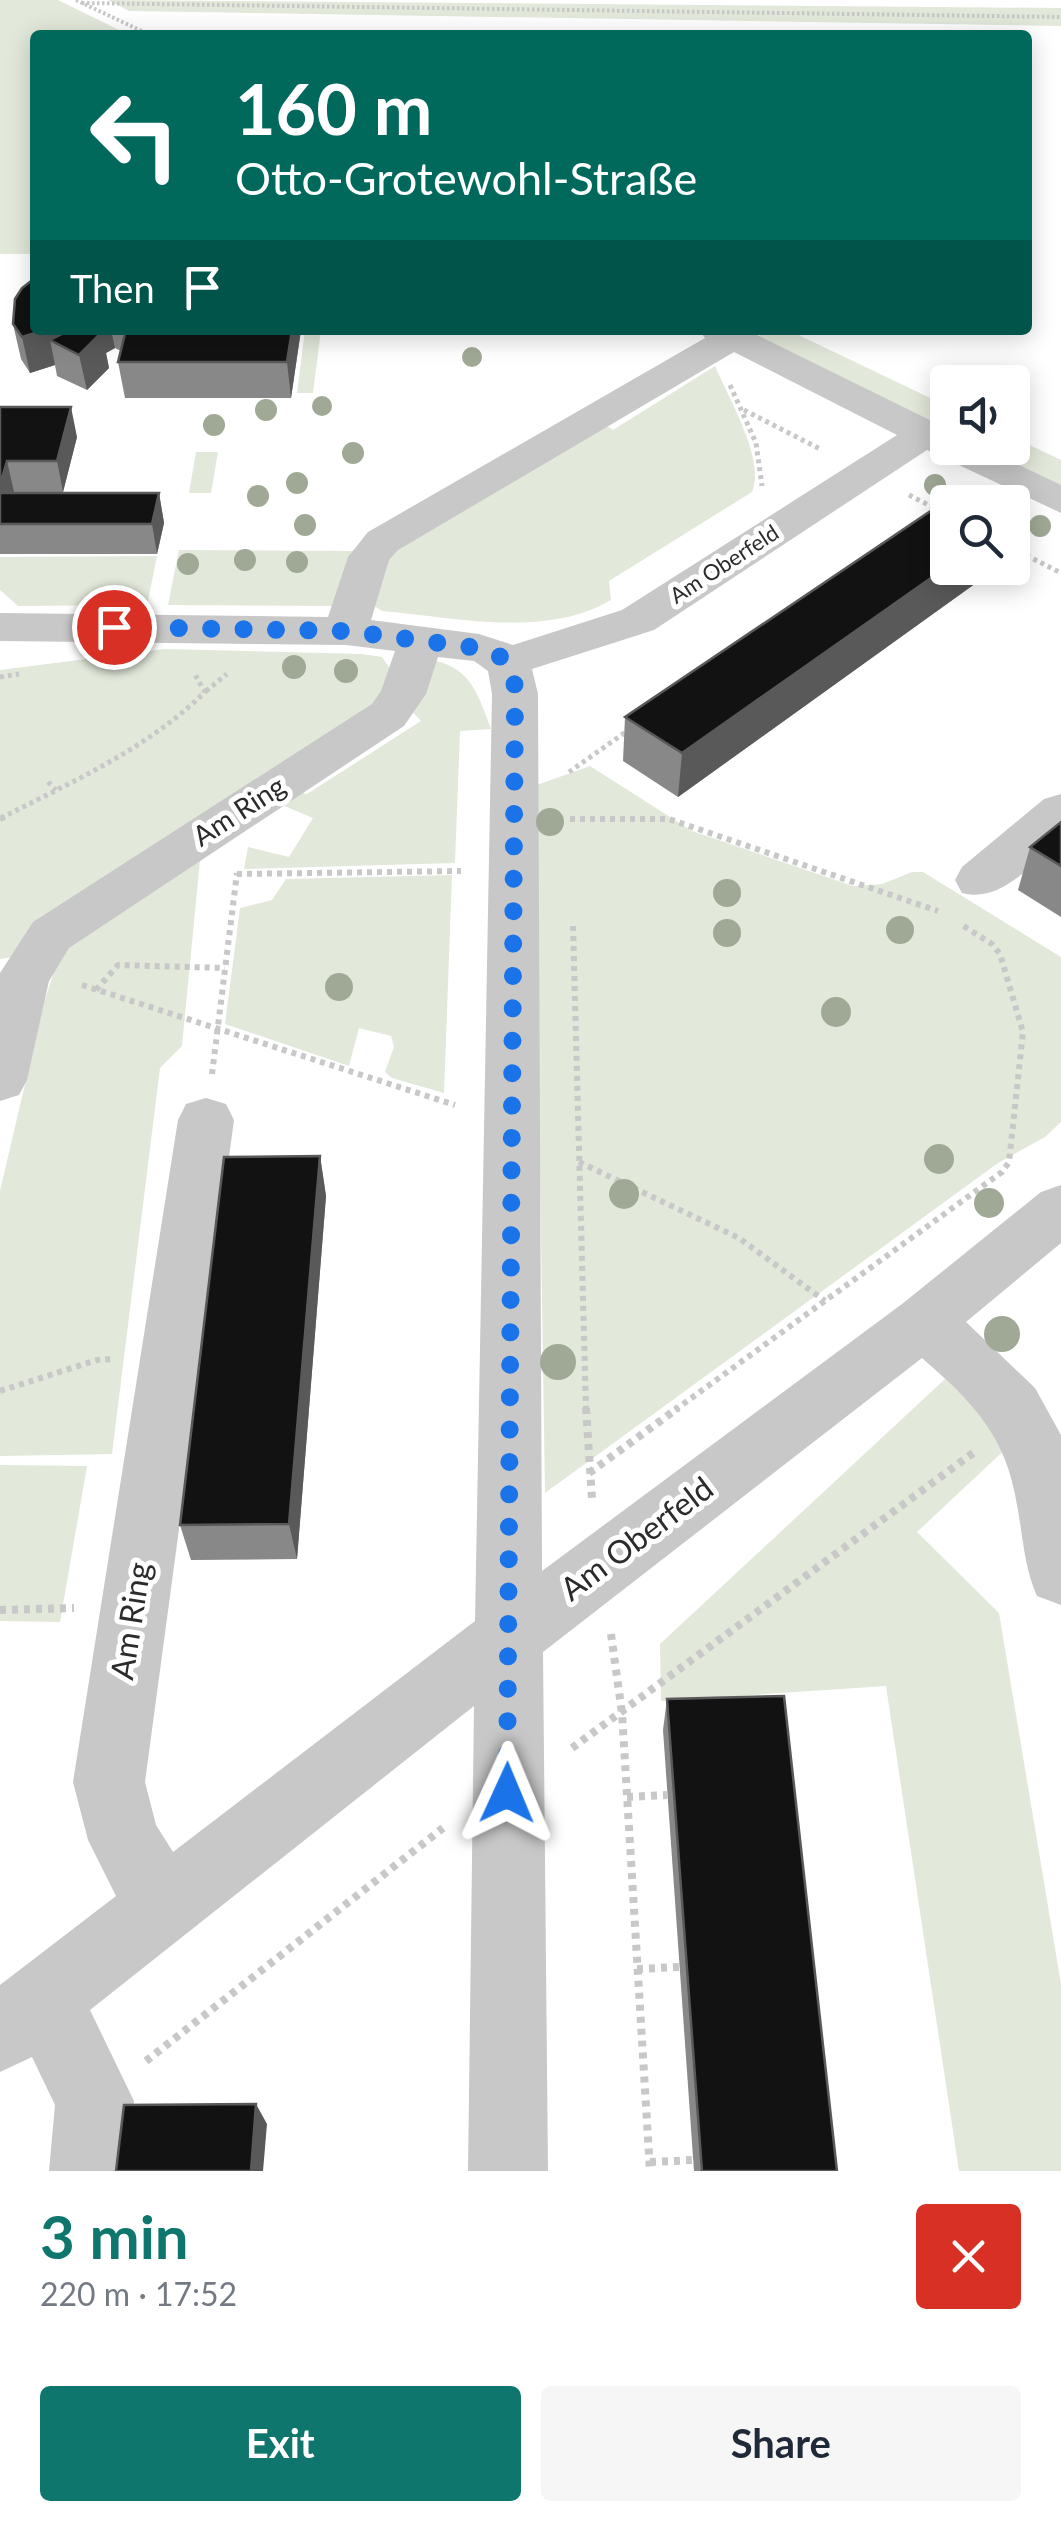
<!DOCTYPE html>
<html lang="en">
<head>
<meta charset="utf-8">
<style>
	body { margin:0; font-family:Lato,sans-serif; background:#f6f6f7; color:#1f2937; height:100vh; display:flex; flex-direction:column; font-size:38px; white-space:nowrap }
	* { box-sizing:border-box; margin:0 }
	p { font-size:32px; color:#747a83 }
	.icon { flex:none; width:55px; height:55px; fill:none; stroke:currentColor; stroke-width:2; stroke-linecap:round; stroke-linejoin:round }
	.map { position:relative; height:2171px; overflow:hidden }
	.drawer { display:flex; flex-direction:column; background:#fff; flex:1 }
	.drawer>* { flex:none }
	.hud { position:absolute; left:30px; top:30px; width:1002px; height:305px; border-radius:10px; box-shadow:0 5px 25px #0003; background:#00695c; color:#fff; overflow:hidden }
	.controls { position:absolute; left:930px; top:365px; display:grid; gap:20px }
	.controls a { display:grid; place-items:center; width:100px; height:100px; border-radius:10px; background:#fff; box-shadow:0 5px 25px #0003; font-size:50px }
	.pin { position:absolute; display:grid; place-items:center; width:85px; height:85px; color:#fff; margin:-42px; border:5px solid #fff; border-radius:50%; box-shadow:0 2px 10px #0007 }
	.me { position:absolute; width:110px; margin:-55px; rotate:1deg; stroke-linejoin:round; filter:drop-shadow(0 0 8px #0008) }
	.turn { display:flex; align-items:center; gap:35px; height:210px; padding:0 40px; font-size:45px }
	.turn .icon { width:130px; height:130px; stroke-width:2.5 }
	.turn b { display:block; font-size:70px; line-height:85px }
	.then { display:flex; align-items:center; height:95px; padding:0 40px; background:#0003; gap:20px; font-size:38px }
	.round { display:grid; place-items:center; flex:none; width:105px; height:105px; border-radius:10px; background:#f6f6f7 }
	.head { display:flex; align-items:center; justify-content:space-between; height:170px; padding:0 40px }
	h1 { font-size:60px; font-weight:700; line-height:75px; color:#0f766e }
	.cta { display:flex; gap:20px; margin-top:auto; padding:20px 40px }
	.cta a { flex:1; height:115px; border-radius:10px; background:#0f766e; color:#fff; font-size:40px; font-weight:700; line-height:115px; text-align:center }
	.cta a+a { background:#f6f6f7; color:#1f2937 }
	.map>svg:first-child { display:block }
</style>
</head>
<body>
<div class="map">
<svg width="1061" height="2171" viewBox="0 0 1061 2171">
	<rect width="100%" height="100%" fill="#fff"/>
	<!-- green -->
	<g fill="#e2e8da">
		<path d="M0,0H58L129,35H35V254H0Z"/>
		<path d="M108,0L1061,8V26L129,11Z"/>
		<path d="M305,330H321L313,393H297Z"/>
		<path d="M769,330H788L947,406V432L754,339Z"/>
		<path d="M715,366C728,397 766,460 752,492L609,581L611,600C545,639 454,617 382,611L371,604L380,555L601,422L613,430Z"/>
		<path d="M1013,437L1061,460V487L980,448H1012Z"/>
		<path d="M196,452H218L211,493H189Z"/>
		<path d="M179,550L359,551L334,606L168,605Z"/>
		<path d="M157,556L147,605L18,606L0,590V557Z"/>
		<path d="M165,649L362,654L382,657L395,676L390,694L19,956L0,959V670Z"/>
		<path d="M437,661C472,670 479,697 491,729L460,731L455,863L244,869L248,847L289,857L313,818L275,802L290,790L307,794L421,721L412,711L426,669Z"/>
		<path d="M590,766L692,831L853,886L882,884L912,872H923L1061,957V1122L1045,1137L998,1163L545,1493L534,786Z"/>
		<path d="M201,850L182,1046L160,1068L112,1454L0,1456V1191L44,1003L60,952Z"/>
		<path d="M452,875L444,1093L392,1078L385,1072L394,1047L391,1036L359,1028L349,1066L225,1024L240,908L272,900L286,879Z"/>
		<path d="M945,1379L1012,1443L917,1532L999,1613L1061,1984V2171H959L886,1686L661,1701L660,1644Z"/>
		<path d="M0,1465L87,1466L60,1622L0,1621Z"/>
	</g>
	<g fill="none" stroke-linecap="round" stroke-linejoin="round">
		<!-- path-far3 -->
		<g stroke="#c8c8c8" stroke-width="4" stroke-dasharray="2.5 2.5" stroke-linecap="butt">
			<path d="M76,0L150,35"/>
			<path d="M82,3L1061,17"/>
		</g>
		<!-- path-far2 -->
		<g stroke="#c8c8c8" stroke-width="5" stroke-dasharray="4 4" stroke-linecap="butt">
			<path d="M730,385L756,443L762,486"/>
			<path d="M744,410L822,450"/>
			<path d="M909,495L948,515"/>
			<path d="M1012,548L1061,573"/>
			<path d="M0,677L19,674"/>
			<path d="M206,691L227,674"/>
			<path d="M569,772L630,729"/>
			<path d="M48,782L56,790"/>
			<path d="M1,818C72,782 147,749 205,692L194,673"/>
		</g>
		<!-- path-far1 -->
		<g stroke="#c8c8c8" stroke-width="6" stroke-dasharray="5 5" stroke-linecap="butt">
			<path d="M0,819L6,816"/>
			<path d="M570,819H669L938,911"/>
			<path d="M237,874L461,871"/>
			<path d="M573,926L586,1410"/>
			<path d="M82,985L455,1105"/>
			<path d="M96,990L118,965L225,968"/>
			<path d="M212,1074L237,873"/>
			<path d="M579,1162L739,1238L825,1301"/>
			<path d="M0,1391L97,1360L114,1359"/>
			<path d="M675,1410L1002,1172L1009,1162L1023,1032L1000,954L992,944L962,925"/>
		</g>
		<!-- path -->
		<g stroke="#c8c8c8" stroke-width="8" stroke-dasharray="6 6" stroke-linecap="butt">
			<path d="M586,1408L592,1498"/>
			<path d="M589,1473L678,1408"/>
			<path d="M0,1610L74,1608"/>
			<path d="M611,1634L622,1713L650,2171"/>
			<path d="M572,1748L973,1453"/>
			<path d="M627,1797L667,1795"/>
			<path d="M637,1969L679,1967"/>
			<path d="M146,2061L443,1828"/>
			<path d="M650,2162L694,2160"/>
		</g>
		<!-- minor -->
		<g fill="#c8c8c8" fill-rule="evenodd">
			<path d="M699,330H747L948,429V448H984L1061,485V513L927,450L654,630L532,669L538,694L542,1571L902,1304L1041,1192L1061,1185V1243L966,1322L1035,1388L1061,1435V1605L1037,1596C1024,1567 1023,1536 1017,1505C1006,1435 973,1403 922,1358L543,1652L548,2171H468L474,1706L90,2010L134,2101L129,2171H49L55,2105L32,2057L0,2072V1985L116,1896L88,1840L73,1782L178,1120L186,1104L206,1098L226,1104L234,1120L145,1782L156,1825L173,1852L475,1621L492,694L488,671L474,661L438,657L426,694L404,726L69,948L49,981L27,1080L19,1095L0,1101V973L33,922L372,704L381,691L395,651L346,645L0,641V613L328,617L348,557L368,532L705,338ZM734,352L897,435L622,610L513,645L479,634L371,620L389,560L398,550Z"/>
			<path d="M1061,794V838C1033,862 1002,904 962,893L955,880L962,867L1044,799Z"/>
		</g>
	</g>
	<!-- trees -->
	<g fill="#9fa995">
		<circle cx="472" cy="357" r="10"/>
		<circle cx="322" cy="406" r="10"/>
		<circle cx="266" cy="410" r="11"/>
		<circle cx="214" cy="425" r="11"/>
		<circle cx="353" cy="453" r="11"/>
		<circle cx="297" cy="483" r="11"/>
		<circle cx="935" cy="485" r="11"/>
		<circle cx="258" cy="496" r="11"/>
		<circle cx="305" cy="525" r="11"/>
		<circle cx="1040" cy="526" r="11"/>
		<circle cx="245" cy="560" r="11"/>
		<circle cx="297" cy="562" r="11"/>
		<circle cx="188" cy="564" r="11"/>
		<circle cx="294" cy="667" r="12"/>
		<circle cx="346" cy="671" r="12"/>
		<circle cx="550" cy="822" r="14"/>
		<circle cx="727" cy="893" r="14"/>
		<circle cx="900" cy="930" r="14"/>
		<circle cx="727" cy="933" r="14"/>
		<circle cx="339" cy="987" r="14"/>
		<circle cx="836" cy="1012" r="15"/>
		<circle cx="939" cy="1159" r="15"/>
		<circle cx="624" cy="1194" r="15"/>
		<circle cx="989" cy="1203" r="15"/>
		<circle cx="1002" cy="1334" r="18"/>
		<circle cx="558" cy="1362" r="18"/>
	</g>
	<!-- wall -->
	<g fill="#888">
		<path d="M13,324L35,330H301L291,398H125L118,362L121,351L115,348L106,353L109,368L87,390L57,376L55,365L30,373L21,359Z"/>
		<path d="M0,407L77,437L63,492L14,493H159L164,523L157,554H0Z"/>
		<path d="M983,578L678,797L623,761L625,717Z"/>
		<path d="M1061,822V917L1018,890L1030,847Z"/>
		<path d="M320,1156L326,1196L297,1559L191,1560L180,1525Z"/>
		<path d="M667,1699L837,2171H694L663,1730Z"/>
	</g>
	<!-- shaded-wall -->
	<g fill="#595959">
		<path d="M45,330H65L69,350L50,340L55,365L30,373L22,337Z"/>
		<path d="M86,330H111L115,348L106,353L109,368L87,390L79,355Z"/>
		<path d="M292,330H301L291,398L287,362Z"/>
		<path d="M71,407L77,437L63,492L57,461Z"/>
		<path d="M7,461L14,492L5,523L0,502V485Z"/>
		<path d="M159,493L164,523L157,554L152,524Z"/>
		<path d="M948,566L985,568L983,578L678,797L682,753Z"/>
		<path d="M320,1156L326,1196L297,1559L289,1524Z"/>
		<path d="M256,2104L267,2124L263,2171H251Z"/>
	</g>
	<!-- building -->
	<g fill="#121212" stroke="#595959" stroke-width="2.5">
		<path d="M35,278V330H45L22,337L13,324L15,299L22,288Z"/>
		<path d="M70,330H96L102,332L79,355L50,340Z"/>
		<path d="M126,330H292L287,362H118Z"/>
		<path d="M0,407H71L57,461H7L0,485Z"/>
		<path d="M0,493H159L152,524H0Z"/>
		<path d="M938,506L948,511V566L682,753L625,717Z"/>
		<path d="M1061,822V866L1030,847Z"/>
		<path d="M320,1156L289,1524L180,1525L224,1157Z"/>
		<path d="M784,1696L837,2171H702L667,1699Z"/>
		<path d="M256,2104L251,2171H116L124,2105Z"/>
	</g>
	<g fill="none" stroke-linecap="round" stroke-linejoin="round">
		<!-- route -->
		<path stroke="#1a73e8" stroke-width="18" stroke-dasharray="0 32.4" d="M114,627L346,631L479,648C505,654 515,667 515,694L507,1793"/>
	</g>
	<g text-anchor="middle" stroke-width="10" stroke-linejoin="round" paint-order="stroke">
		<!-- far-street labels -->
		<g font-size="22" fill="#2b2b2b" stroke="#fff">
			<text transform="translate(724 564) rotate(-33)" y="8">Am Oberfeld</text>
		</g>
		<!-- street labels -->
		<g font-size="28" fill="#2b2b2b" stroke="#fff">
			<text transform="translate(239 811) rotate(-33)" y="10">Am Ring</text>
		</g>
		<!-- near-street labels -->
		<g font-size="32" fill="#2b2b2b" stroke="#fff">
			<text transform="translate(637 1539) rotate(-37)" y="11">Am Oberfeld</text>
			<text transform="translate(131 1621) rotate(-81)" y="11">Am Ring</text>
		</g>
	</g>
</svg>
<div class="controls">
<a><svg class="icon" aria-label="sound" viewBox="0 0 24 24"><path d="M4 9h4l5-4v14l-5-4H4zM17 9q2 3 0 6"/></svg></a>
<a><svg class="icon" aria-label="search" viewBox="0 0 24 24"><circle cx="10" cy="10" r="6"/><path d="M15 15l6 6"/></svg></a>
</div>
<div class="pin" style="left:114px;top:627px;background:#d93025"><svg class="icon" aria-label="arrive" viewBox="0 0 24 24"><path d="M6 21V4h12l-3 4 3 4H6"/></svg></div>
<svg class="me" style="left:507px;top:1793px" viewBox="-20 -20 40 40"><path d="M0-17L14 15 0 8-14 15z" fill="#1a73e8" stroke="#fff" stroke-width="4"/></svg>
<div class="hud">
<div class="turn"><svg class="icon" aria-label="left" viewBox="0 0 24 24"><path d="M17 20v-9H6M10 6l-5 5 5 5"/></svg><div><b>160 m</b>Otto-Grotewohl-Straße</div></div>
<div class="then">Then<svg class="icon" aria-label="arrive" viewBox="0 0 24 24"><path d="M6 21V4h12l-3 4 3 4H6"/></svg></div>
</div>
</div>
<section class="drawer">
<div class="head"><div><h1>3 min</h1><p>220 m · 17:52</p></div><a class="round" style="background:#d93025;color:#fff"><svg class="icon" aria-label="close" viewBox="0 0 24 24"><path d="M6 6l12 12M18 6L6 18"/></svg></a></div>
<div class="cta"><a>Exit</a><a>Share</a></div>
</section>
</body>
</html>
